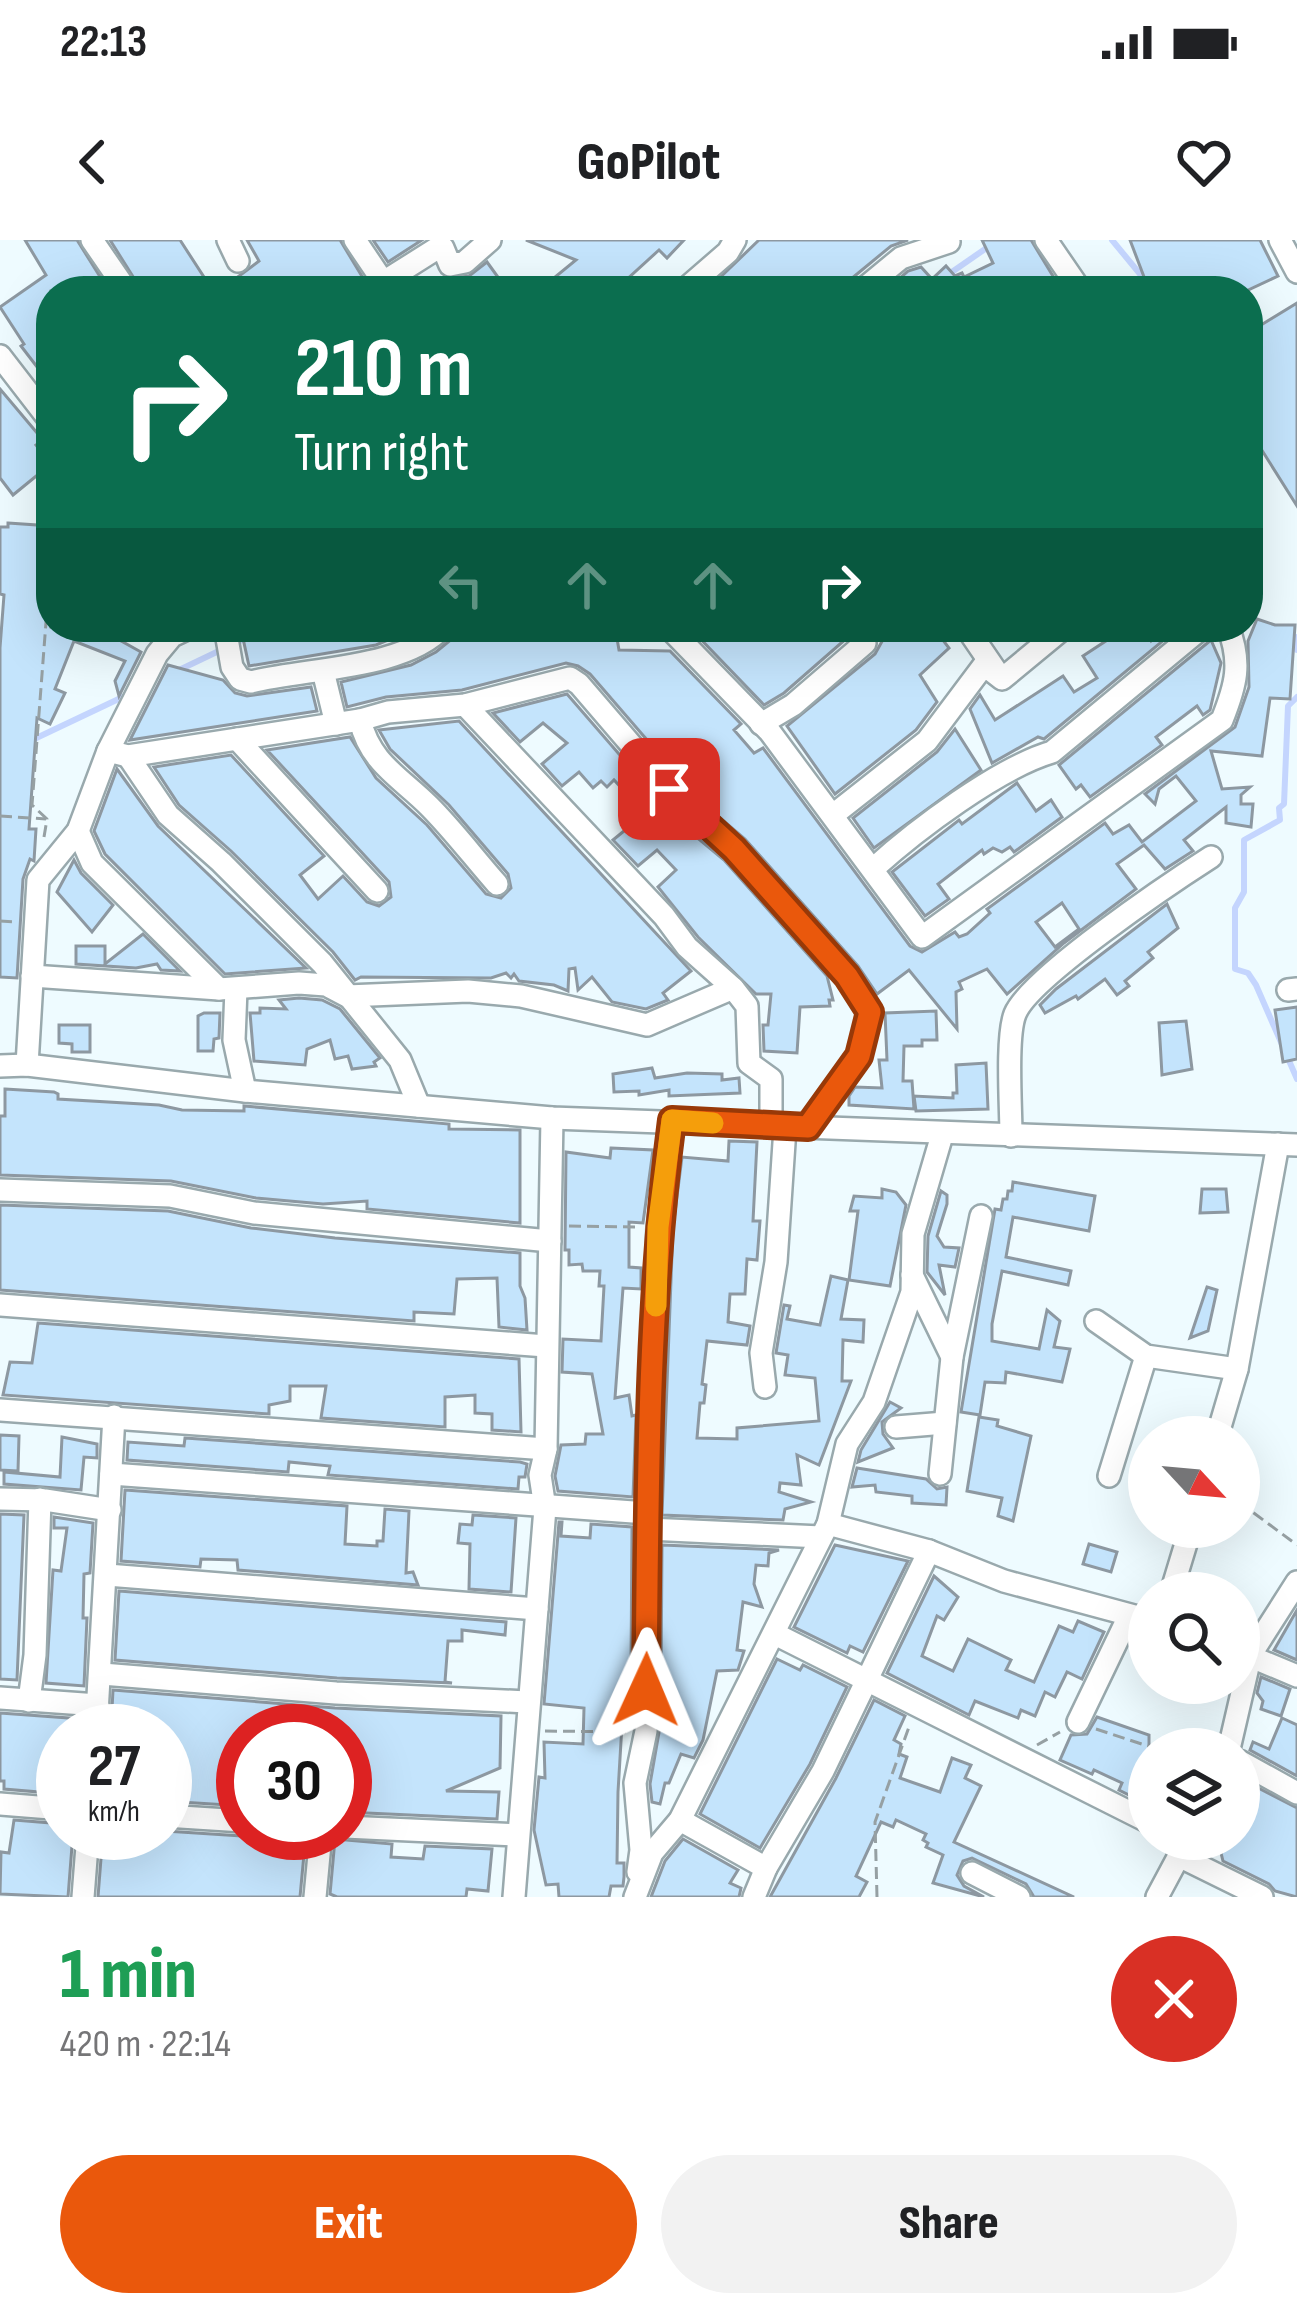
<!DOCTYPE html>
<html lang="en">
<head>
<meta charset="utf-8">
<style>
	body { margin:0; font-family:"Sofia Sans Condensed",sans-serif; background:#f2f2f2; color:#202124; height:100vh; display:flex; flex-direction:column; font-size:45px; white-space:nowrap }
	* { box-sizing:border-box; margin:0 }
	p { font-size:39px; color:#757577 }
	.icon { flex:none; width:66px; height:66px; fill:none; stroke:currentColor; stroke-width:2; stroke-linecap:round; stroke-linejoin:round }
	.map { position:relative; height:1657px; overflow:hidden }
	.panel { display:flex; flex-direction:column; background:#fff; flex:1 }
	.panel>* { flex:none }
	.hud { position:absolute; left:36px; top:36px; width:1227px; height:366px; border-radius:48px; box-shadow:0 12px 48px #0002; background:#0b6e4f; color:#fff; overflow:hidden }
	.needle { width:78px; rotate:116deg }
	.buttons { position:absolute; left:1128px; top:1176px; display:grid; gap:24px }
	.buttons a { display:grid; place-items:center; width:132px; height:132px; border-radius:50%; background:#fff; box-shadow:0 12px 48px #0002; font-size:60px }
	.speed { position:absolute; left:36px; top:1464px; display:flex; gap:24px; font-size:60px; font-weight:700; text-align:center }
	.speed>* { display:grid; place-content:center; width:156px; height:156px; border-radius:50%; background:#fff; box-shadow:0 12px 48px #0002; line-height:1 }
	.speed small { font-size:30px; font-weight:400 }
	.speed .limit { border:18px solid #d22; background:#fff; color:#111 }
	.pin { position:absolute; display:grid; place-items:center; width:102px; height:102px; color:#fff; margin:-51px; border-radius:24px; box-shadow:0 6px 18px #0006 }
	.me { position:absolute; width:132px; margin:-66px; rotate:1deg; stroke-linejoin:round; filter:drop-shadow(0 0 9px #0008) }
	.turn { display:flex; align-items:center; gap:42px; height:252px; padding:0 60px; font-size:54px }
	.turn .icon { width:156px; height:156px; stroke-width:2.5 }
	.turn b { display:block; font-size:84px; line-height:102px }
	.lanes { display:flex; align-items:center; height:114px; padding:0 60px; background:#0003; justify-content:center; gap:60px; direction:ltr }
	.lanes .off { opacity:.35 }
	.round { display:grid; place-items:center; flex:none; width:126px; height:126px; border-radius:63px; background:#f2f2f2 }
	.headline { display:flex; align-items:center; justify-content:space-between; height:204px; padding:0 60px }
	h1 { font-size:72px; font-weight:800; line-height:90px; color:#1e9e55 }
	.action { display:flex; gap:24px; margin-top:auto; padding:24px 60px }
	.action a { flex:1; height:138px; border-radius:72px; background:#ea580c; color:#fff; font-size:48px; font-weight:800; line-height:138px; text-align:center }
	.action a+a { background:#f2f2f2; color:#202124 }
	.status { display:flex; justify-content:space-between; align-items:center; height:84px; padding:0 60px; background:#fff; direction:ltr }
	.status svg { height:33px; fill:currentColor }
	header { display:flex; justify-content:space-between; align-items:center; height:156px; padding:0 60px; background:#fff; font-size:54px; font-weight:800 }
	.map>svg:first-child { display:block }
</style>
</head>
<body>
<div class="status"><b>22:13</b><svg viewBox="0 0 49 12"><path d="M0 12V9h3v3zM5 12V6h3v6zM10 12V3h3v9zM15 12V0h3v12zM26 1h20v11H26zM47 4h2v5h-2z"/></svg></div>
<header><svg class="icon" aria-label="back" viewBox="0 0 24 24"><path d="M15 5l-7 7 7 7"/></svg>GoPilot<svg class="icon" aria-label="heart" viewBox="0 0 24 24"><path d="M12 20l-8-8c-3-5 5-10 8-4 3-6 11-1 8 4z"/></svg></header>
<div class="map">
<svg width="1297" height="1657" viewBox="0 0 1297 1657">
	<rect width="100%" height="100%" fill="#eefbff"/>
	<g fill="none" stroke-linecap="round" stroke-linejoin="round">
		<!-- stream -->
		<g stroke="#c4d5fe" stroke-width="6">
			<path d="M1112,0L1154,51"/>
			<path d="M949,34L998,0"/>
			<path d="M1297,397V410"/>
			<path d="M177,431L246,398"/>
			<path d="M1297,457L1288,466L1284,564L1279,568L1280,580L1244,600V652L1235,668V729L1248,733L1256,745L1297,839"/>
			<path d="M30,501L127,455"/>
		</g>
	</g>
	<!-- building -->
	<g fill="#c4e4fc" stroke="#8d98a1" stroke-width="3" fill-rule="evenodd">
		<path d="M25,0H77L109,51H51V145L21,106L24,104L0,67L46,35Z"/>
		<path d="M110,0H180L213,51H142Z"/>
		<path d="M247,0H340L363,38L354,45L358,51H219L259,21Z"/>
		<path d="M373,0H422L388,22Z"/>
		<path d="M526,0H684L667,18L659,10L614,51H538L576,20Z"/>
		<path d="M759,0H908L891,6L851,39L846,51H706Z"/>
		<path d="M982,0H1031L1059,46L1050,51H885L908,31L921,27L932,39L946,26L955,36L962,33L964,37L993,23Z"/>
		<path d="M1130,0H1260L1278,36L1246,51H1164L1161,45L1149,50Z"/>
		<path d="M487,22L508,51H456L446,39L469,36Z"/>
		<path d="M1297,63V266L1258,204L1253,207L1248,199V93Z"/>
		<path d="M0,149L43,200L36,205L51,224L13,255L0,238Z"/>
		<path d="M8,283L51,286L41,364L51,369V387H121L116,398L141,412L119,456L115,441L125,421L74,401L55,449L65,453L50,484L37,478L29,589H36L34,621L30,619L23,639L17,738L0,737V408L4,355L0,354V287H8Z"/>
		<path d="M1257,379L1275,385H1295L1290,459L1270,458L1262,516L1211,511L1222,549L1250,547L1241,555V564H1253L1251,587L1226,583V567L1184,600L1193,611L1165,629L1144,605L1117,624L1136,649L1064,703L1007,754L987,729L959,742L962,749L956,752L957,789L909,730L877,754L858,726L745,599L699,560L590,434L578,426L566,423L462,450L386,457L347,467L341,442L411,425L436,412L453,398L458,387H475L478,396L517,387H615L619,410L670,411L741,484L734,490L754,513L763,508L910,706L922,712L955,692L959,697L967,694L990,673L987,669L1105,583L1113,594L1129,585L1142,602L1196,561L1176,536L1159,549L1155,564L1145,554L1235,487L1249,447L1248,401ZM1062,663L1079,689L1055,707L1036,682Z"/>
		<path d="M264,387H419L376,405L249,426L241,389Z"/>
		<path d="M689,387H853L847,398L784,453L764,465Z"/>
		<path d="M890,387H933L949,408L920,435L937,462L916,490L835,554L787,486L875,414Z"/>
		<path d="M1114,387H1141L1151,401L1163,388L1170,395L1044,499L1038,497L992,523L970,469L980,455L995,480L1063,436L1074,452L1097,438L1083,416L1118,393Z"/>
		<path d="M1211,400L1221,423L1210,470L1203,475L1197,466L1156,497L1162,505L1090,557L1081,545L1076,549L1059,525Z"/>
		<path d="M168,425L223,440L235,453L247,456L311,447L317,471L130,500Z"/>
		<path d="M567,454L677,581L724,620L827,736L833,760H829L830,766L800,767L797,813L764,811L763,785H768L771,754H756L698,697L658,647L676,630L657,610L638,626L613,600L640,578L642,570L614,540L607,547L601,541L593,548L579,532L562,546L542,524L567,503L543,483L520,502L493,473Z"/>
		<path d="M459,481L691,731L663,753L668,760L646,769L612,762L592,737L578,750L575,728L569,729L568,751L554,745L519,741L514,734L511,738L506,733L491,738L361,737L355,740L333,712L231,611L179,565L154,527L231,515L324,616L300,635L318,659L343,636L367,662L379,666L391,657L389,642L267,510L350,497L376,538L427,585L486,654L501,658L511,648L508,634L449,565L390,509L379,490Z"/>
		<path d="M955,489L981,530L874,608L853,578L937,512Z"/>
		<path d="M117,529L158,586L306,728L225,734L105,614L94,591Z"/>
		<path d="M1017,543L1036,571L1051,560L1062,577L1014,612L1010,607L1002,612L993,608L984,614L982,610L938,644L949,659L925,676L892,632L959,580L962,584Z"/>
		<path d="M74,620L81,633L113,665L92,692L57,652Z"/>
		<path d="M1167,664L1178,688L1148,712L1153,718L1125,741L1129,746L1117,755L1105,739L1078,759L1076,756L1045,773L1040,765L1056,749Z"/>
		<path d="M143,694L180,731L161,730L157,724L136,728L76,724V706H105V724Z"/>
		<path d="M299,758L322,760L340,769L380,818L374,822L376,826L352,829L348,816L335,819L330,800L307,809L305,825L254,821L250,773H260V768L286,769L279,760Z"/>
		<path d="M1297,767V819L1283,822L1275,770Z"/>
		<path d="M936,771L937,800H922V806H904L903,841H912L914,869L849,865V856L855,847L882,848L879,820H887L885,773Z"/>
		<path d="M204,773H220L219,798L214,799L213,811H198V776Z"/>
		<path d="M1186,781L1192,829L1162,835L1159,783Z"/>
		<path d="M59,785H90V812H72V804L59,803Z"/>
		<path d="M986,823L988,869L916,871L914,856L953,858V853H957L956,825Z"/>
		<path d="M652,828L655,838L687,833L722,834V840L739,838L740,853L669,856V850L639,855V851L614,852L613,834Z"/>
		<path d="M5,849L54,852L58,854V859L159,865L182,870L244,871V866L449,884V889L520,890V983L367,969V961L323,964L256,958L171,941L0,935V876H5Z"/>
		<path d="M729,901L757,902L753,981H760L757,1020L747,1019L745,1054H730L728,1082L750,1086L747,1105L707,1101L702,1144L706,1145L704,1163H700L697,1198L737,1199V1188L819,1181L815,1138L785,1135L788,1115L776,1113L784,1065L790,1066L787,1079L820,1085L831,1036L848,1040L841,1079L864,1080L863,1102L843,1100L842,1141H851L819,1225L797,1215L801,1245L780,1243L779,1252L811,1262L785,1269L783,1280L662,1275L673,988L682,917L728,921Z"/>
		<path d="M611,908L653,910L643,983L629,982V1027L641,1028V1049L623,1048L615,1158L629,1155L632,1176L636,1175L633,1257L558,1251L555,1236L561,1205L585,1204L586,1194H603L592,1134L562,1132L563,1099L601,1101L604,1046H599L600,1031H583L582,1024L569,1025V1010H565L566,912L610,918Z"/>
		<path d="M1013,942L1095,956L1089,991L1013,977L1006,1017L1071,1031L1068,1045L1002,1031L992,1084V1101L1039,1109L1047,1070L1060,1081L1054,1107L1070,1109L1062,1142L1006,1132L1005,1143L985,1142L980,1175L961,1172L995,969L1001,970L1003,959H1007L1008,951H1012Z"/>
		<path d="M882,949L896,952L906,965L890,1046L849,1040L858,971H850L854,956L882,958Z"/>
		<path d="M1202,949H1226L1228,972L1200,973Z"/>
		<path d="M941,951L947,955V964L937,996L944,1007L959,1008L955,1027L939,1025L945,1055L927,1032L928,996Z"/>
		<path d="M0,965L168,971L251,988L335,998L520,1013V1046L525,1058L527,1090L499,1087L497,1038L457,1039L454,1074L414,1072V1081L0,1050Z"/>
		<path d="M1207,1047L1217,1050L1208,1091L1190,1098Z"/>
		<path d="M38,1083L519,1119L521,1192L492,1190V1174L475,1173V1155L445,1157V1187L321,1178L326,1146H290V1161L269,1165V1174L3,1155L10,1122L32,1123Z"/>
		<path d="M890,1162L901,1168L882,1182L883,1194L893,1208L858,1222L861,1210Z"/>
		<path d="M979,1177L998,1180L997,1186L1031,1196L1013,1281L998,1276L1002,1258L967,1251Z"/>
		<path d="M0,1195L19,1196L18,1231L0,1230Z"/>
		<path d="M62,1197L97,1204V1218L84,1217L81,1250L4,1244V1232L60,1237Z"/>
		<path d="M185,1198L520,1222L527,1224L525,1237H519L518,1249L328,1235L330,1226L289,1222L288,1232L127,1220L128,1202L184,1206Z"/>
		<path d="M857,1228L926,1239L937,1249L947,1247L946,1265L912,1263V1256L876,1252L875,1245L852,1247Z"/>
		<path d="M125,1250L347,1266L345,1304L377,1306V1301H383L385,1269L409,1271L406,1333L413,1332L418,1345L238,1330L237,1320L201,1319L200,1327L121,1321Z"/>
		<path d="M0,1274L24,1275L17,1440L0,1439Z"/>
		<path d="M473,1275L516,1278L511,1352L469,1349L470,1304L458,1303L460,1284L472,1285Z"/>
		<path d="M54,1277L93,1283L90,1333L84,1334L83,1378H87L84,1446L46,1443L53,1330L61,1331L67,1288H54Z"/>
		<path d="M559,1282H562L561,1296L590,1298L591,1284L632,1287L631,1427L630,1451H624L618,1552L617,1623H624V1637L623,1646H611L609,1657H559L558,1644L546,1645L534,1590L539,1537L545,1538L544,1502L583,1504L584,1468L544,1464Z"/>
		<path d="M1089,1304L1117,1312L1111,1332L1083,1324Z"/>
		<path d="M662,1305L779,1310L769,1313L768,1326L756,1325L754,1344L762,1367L743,1362L737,1410L744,1411L738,1430L717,1431L703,1500L694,1518L681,1514L669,1543H665L660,1564L652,1562L650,1544L661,1481L666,1483L669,1442H661Z"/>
		<path d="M835,1305L908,1321L863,1412L850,1406L847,1413L794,1387Z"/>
		<path d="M934,1336L958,1357L944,1380L937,1376L922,1416L953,1431L968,1399L1011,1420L1006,1430L1034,1442L1059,1386L1073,1392L1078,1381L1104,1392L1082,1439L1067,1432L1055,1457L1045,1452L1035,1476L1021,1470L1018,1478L975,1461L969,1475L887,1433Z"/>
		<path d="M119,1351L506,1382L505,1395L462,1390V1401H448L445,1442L452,1443L337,1438L115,1420Z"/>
		<path d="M1297,1370V1420L1274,1410Z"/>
		<path d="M777,1419L800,1430L803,1425L847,1447L810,1524L760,1608L700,1574Z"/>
		<path d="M1261,1437L1290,1449L1281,1476L1261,1469L1263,1461L1257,1453Z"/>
		<path d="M113,1450L335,1468L501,1476L500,1528L446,1551L499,1552L497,1579L345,1572V1491H243V1566L165,1561V1491L111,1488Z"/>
		<path d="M874,1460L905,1476L894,1500L901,1504L899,1514L907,1517L900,1538L940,1552L952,1518L971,1525L965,1538L981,1546L954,1602L1074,1657H1034L1026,1644L972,1618L963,1621L957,1635L964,1646L984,1657L933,1643L943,1615L926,1607L928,1603L923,1600L926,1594L896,1580L893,1587L881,1582L856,1636L867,1642L859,1657H770L836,1538Z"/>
		<path d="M0,1473L82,1479L81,1491H63V1554L4,1549V1541H0Z"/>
		<path d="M1097,1477L1149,1495V1565L1119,1550L1122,1543L1094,1530L1092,1534L1060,1520L1071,1495L1087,1494Z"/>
		<path d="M1282,1478L1297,1485V1536L1250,1510L1253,1502L1269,1509Z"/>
		<path d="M1239,1538L1297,1568V1657L1275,1651L1269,1644L1223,1621L1221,1613L1215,1610L1220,1599H1239Z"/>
		<path d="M14,1580L63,1584V1593H73L68,1657L0,1654L1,1612L9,1613Z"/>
		<path d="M165,1591L242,1596L306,1593L300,1657H98L103,1593H110L109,1605L141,1610L151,1607L152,1593Z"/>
		<path d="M335,1599L392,1604L391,1617L423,1619L425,1606L492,1609L488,1651L467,1649L466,1657H337L330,1654Z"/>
		<path d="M683,1599L738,1630L730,1643L741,1648L739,1657H651L665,1621Z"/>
	</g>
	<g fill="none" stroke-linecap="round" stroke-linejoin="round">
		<defs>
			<g id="minor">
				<path d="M92,0L127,51"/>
				<path d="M228,0L238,21"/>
				<path d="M355,0L388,49"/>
				<path d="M1046,0L1081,51"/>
				<path d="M1280,0L1297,32"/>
				<path d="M382,43L439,7L443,8L450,25L465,22L490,0"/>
				<path d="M683,51L728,12L735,0"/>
				<path d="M861,51L901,18L949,2"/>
				<path d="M0,116L51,182"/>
				<path d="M225,387L232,427L240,439L251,442C306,428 405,429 443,387"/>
				<path d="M668,387L770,492L922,697L1222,480C1236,445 1242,423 1228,387"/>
				<path d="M966,387L996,431"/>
				<path d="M323,431L336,484"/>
				<path d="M465,465L664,676L687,707L733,748L747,766L749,823L771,839V887"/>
				<path d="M360,480C370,523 400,537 429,566C453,590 474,618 497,644"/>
				<path d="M761,484L793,465L865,403L862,399L875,387"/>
				<path d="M237,499L377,651"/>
				<path d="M108,511L128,516L360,480L388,472L465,465L570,438L579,444L688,571L734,609L847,736L870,771L859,816L808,887"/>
				<path d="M128,516L168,575L221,622L322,723L400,820L419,866"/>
				<path d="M833,575L927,501L984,425L1002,439L1065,387"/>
				<path d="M78,591L92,623L219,749"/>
				<path d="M874,628C916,590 998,528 1052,512L1203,387"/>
				<path d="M32,736L219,749L299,743L326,745L347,756L468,751L521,756L647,785L733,748"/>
				<path d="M236,749L234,800L245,851"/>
				<path d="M1288,750L1297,749"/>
				<path d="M27,825L38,640L78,591L108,511L157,414L172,396L191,387"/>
				<path d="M0,826L27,825L245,851L552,878L1297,905"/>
				<path d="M1011,896C1011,868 1006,797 1015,774C1029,738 1172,642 1211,617"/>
				<path d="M0,950L170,956L254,973L550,1001"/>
				<path d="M912,1035L952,1117L981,976"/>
				<path d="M0,1065L546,1106"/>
				<path d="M1096,1081L1146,1116L1237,1129"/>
				<path d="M765,1147L761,1113L776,1022L785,888"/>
				<path d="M0,1170L546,1209"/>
				<path d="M896,1187L945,1183"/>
				<path d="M1217,1197L1237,1129L1278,904"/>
				<path d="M111,1234L647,1273"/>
				<path d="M940,1234L952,1117"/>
				<path d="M1109,1236L1146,1116"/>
				<path d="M0,1259L45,1260L110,1270"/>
				<path d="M828,1284L929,1311L1004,1341L1149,1380"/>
				<path d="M648,1289L821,1297"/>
				<path d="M107,1335L537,1369"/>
				<path d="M1171,1353L1191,1287"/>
				<path d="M775,1394L1149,1582"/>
				<path d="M1242,1413L1297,1436"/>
				<path d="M102,1434L336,1453L527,1462"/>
				<path d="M0,1458L98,1465"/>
				<path d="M29,1461L35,1415L40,1259"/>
				<path d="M1078,1482L1128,1378"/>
				<path d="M96,1491L114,1176"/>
				<path d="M1229,1509L1251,1414L1297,1342"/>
				<path d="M1239,1521L1297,1553"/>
				<path d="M0,1564L63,1569"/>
				<path d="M165,1576L243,1581"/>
				<path d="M680,1580L766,1628L754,1657"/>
				<path d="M345,1587L518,1595"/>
				<path d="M1179,1616L1262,1657"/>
				<path d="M766,1628L823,1531L929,1311"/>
				<path d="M638,1632L641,1610L635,1543L646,1491L647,1273L658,987L672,880"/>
				<path d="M972,1633L1019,1657"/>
				<path d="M83,1657L88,1593"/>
				<path d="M315,1657L321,1593"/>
				<path d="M514,1657L545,1268L540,1235L546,1209L552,878"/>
				<path d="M635,1657L652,1613L680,1580L828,1284L847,1204L874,1162L912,1052L913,994L942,895"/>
				<path d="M1157,1657L1188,1599"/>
			</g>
		</defs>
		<!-- minor casing -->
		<use href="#minor" stroke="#99a9ad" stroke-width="26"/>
		<!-- path -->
		<g stroke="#96a0a3" stroke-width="3" stroke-dasharray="12 6" stroke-linecap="butt">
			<path d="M0,576L46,579"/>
			<path d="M44,597L47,579L32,565L51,317"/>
			<path d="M0,681L17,682"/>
			<path d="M569,986L638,987"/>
			<path d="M1239,1262L1297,1305"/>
			<path d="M1096,1489L1157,1509"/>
			<path d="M545,1491L626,1492"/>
			<path d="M1037,1505L1060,1492"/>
			<path d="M877,1657L875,1582L909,1487"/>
		</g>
		<!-- minor -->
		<use href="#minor" stroke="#fff" stroke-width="21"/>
	</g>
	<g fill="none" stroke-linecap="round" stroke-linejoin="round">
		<defs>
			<path id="route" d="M646,1450C648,1261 647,1068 672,880L808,887L859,816L870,772L847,736L734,609L669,549"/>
		</defs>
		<!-- route casing -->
		<use href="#route" stroke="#983908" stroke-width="30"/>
		<!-- route -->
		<use href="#route" stroke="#ea580c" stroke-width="21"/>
		<!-- slow -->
		<path stroke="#f59e0b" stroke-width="21" d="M656,1066L658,987L672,880L713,883"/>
	</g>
</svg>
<div class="buttons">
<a><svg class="needle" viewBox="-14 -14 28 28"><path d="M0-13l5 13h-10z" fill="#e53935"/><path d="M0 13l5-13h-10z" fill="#757577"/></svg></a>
<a><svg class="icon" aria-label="search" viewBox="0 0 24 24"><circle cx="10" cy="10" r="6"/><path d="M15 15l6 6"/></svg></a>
<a><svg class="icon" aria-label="layers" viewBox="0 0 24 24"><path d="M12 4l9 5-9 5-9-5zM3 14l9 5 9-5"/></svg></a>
</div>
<div class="speed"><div>27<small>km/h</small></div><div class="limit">30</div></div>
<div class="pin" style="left:669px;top:549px;background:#d93025"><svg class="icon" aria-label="arrive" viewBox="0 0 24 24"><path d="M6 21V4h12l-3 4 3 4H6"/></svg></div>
<svg class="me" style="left:646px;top:1450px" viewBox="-20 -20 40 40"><path d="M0-17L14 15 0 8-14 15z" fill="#ea580c" stroke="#fff" stroke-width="4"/></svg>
<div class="hud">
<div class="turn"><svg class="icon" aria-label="right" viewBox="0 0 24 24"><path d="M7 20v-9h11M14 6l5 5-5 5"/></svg><div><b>210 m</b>Turn right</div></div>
<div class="lanes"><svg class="icon off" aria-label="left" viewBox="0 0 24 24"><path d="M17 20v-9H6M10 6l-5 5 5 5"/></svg><svg class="icon off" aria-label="ahead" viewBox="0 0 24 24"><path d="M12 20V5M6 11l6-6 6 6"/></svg><svg class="icon off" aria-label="ahead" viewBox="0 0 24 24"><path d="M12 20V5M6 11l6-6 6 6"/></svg><svg class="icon" aria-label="right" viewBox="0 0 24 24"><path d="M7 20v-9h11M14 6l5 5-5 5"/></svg></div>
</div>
</div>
<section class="panel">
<div class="headline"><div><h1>1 min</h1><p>420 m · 22:14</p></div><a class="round" style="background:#d93025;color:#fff"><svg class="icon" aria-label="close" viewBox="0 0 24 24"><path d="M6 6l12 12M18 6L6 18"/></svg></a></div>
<div class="action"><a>Exit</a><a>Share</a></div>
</section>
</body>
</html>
